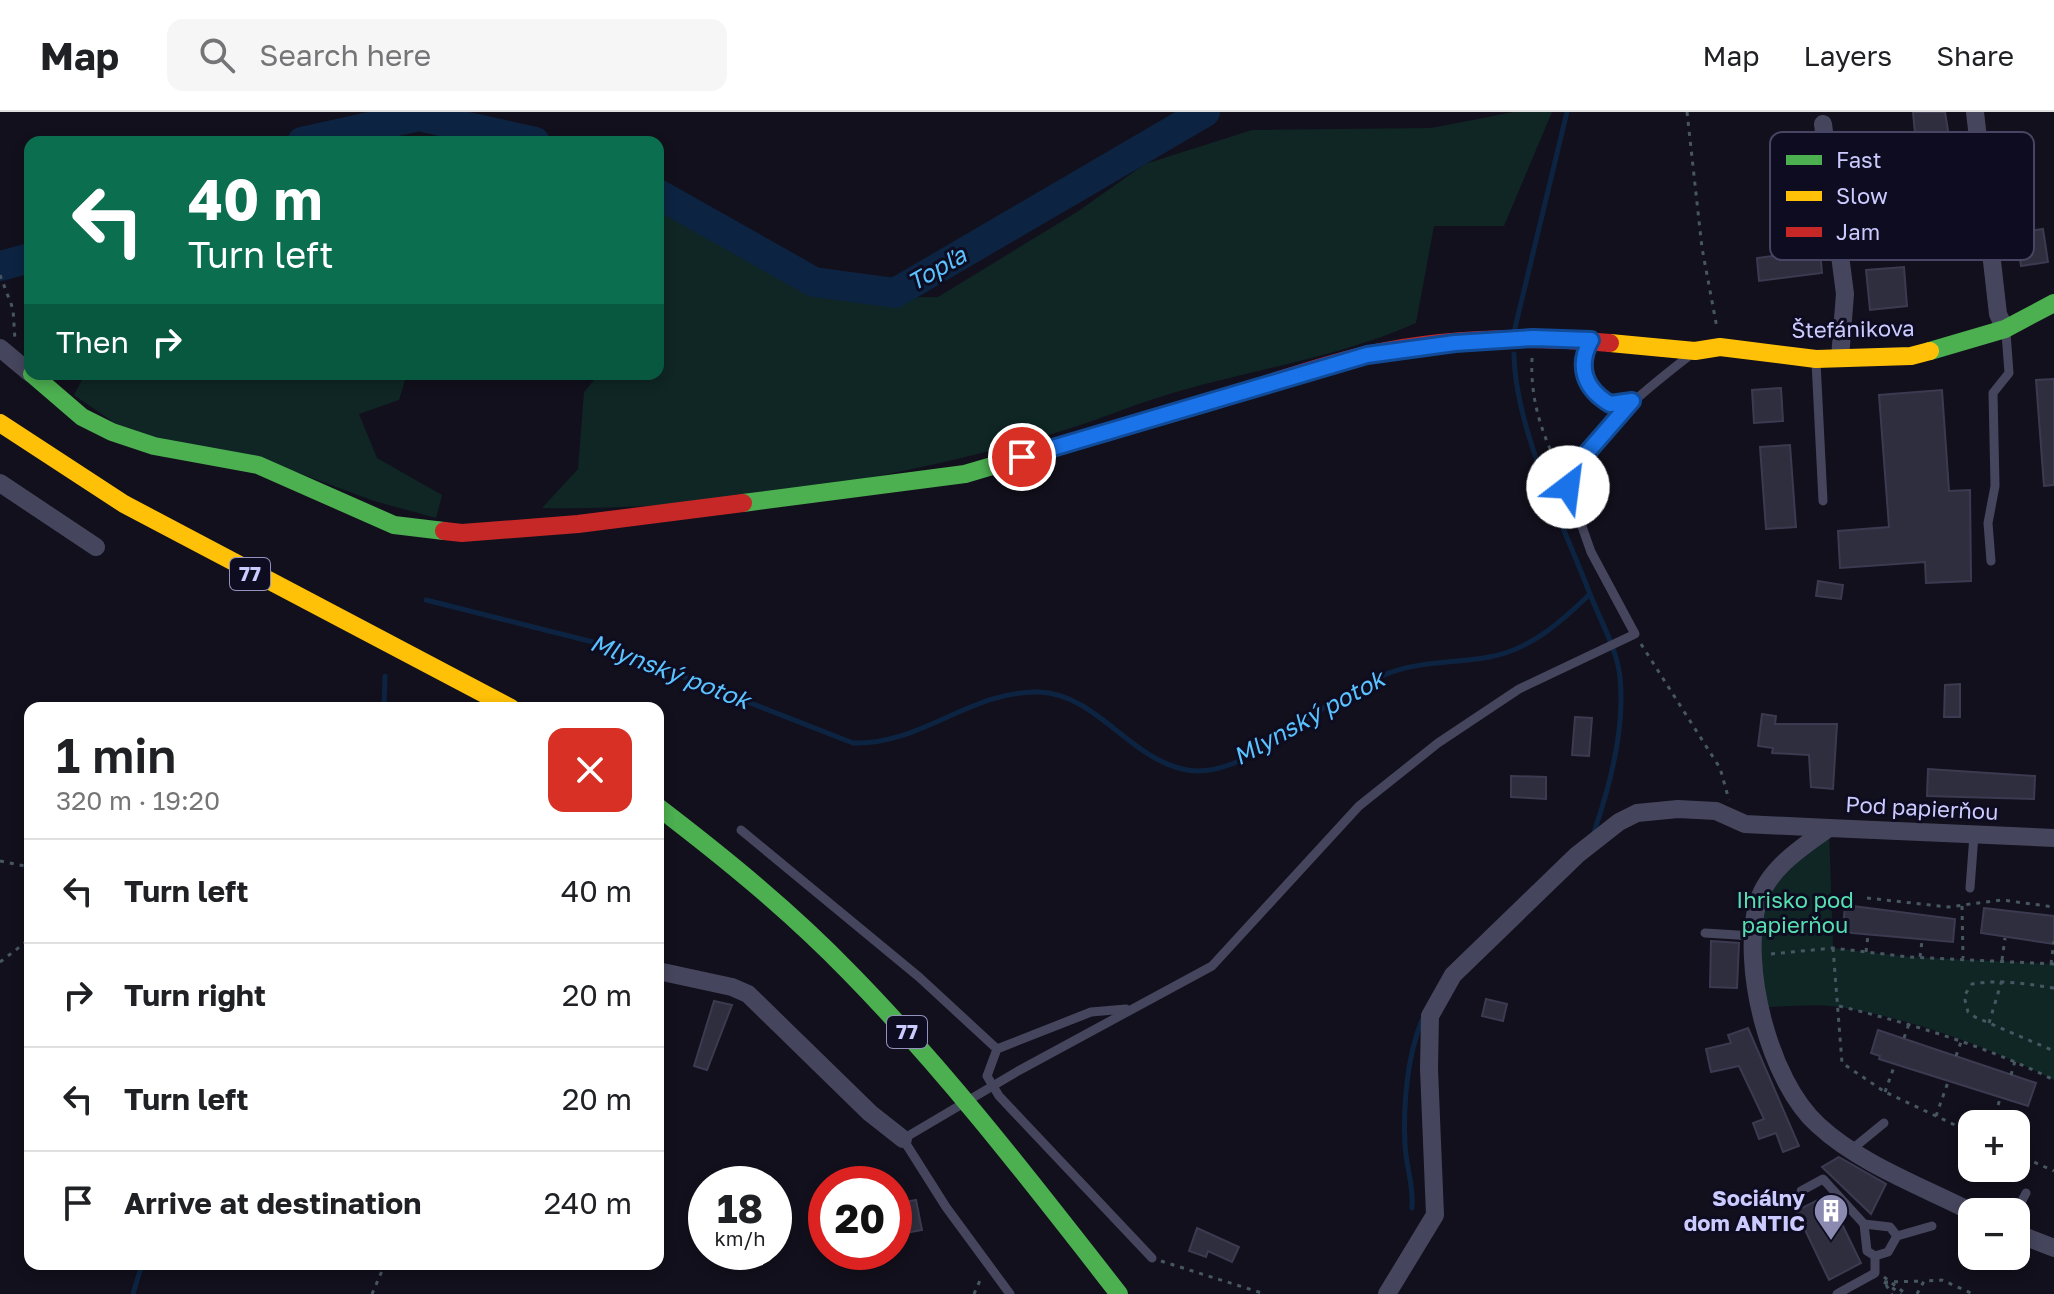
<!DOCTYPE html>
<html lang="en">
<head>
<meta charset="utf-8">
<style>
	body { margin:0; font-family:"Golos Text",sans-serif; background:#f6f6f6; color:#202124; height:100vh; display:flex; flex-direction:column; font-size:30px; white-space:nowrap }
	* { box-sizing:border-box; margin:0 }
	p { font-size:26px; color:#757577 }
	.icon { flex:none; width:44px; height:44px; fill:none; stroke:currentColor; stroke-width:2; stroke-linecap:round; stroke-linejoin:round }
	.map { position:relative; flex:1; overflow:hidden }
	.drawer { position:absolute; left:24px; top:590px; width:640px; height:568px; display:flex; flex-direction:column; background:#fff; border-radius:16px; box-shadow:0 4px 12px #0003 }
	.drawer>* { flex:none }
	.top-card { position:absolute; left:24px; top:24px; width:640px; height:244px; border-radius:16px; box-shadow:0 4px 12px #0003; background:#0b6e4f; color:#fff; overflow:hidden }
	.fabs { position:absolute; left:1958px; top:998px; display:grid; gap:16px }
	.fabs a { display:grid; place-items:center; width:72px; height:72px; border-radius:16px; background:#fff; box-shadow:0 4px 12px #0003; font-size:40px }
	.speed { position:absolute; left:688px; top:1054px; display:flex; gap:16px; font-size:40px; font-weight:700; text-align:center }
	.speed>* { display:grid; place-content:center; width:104px; height:104px; border-radius:50%; background:#fff; box-shadow:0 4px 12px #0003; line-height:1 }
	.speed small { font-size:20px; font-weight:400 }
	.speed .limit { border:12px solid #d22; background:#fff; color:#111 }
	.pin { position:absolute; display:grid; place-items:center; width:68px; height:68px; color:#fff; margin:-34px; border:4px solid #fff; border-radius:50%; box-shadow:0 2px 8px #0007 }
	.me { position:absolute; width:88px; margin:-44px; rotate:30deg; stroke-linejoin:round; filter:drop-shadow(0 0 6px #0008) }
	.turn { display:flex; align-items:center; gap:28px; height:168px; padding:0 32px; font-size:36px }
	.turn .icon { width:104px; height:104px; stroke-width:2.5 }
	.turn b { display:block; font-size:56px; line-height:68px }
	.then { display:flex; align-items:center; height:76px; padding:0 32px; background:#0003; gap:16px; font-size:30px }
	.round { display:grid; place-items:center; flex:none; width:84px; height:84px; border-radius:16px; background:#f6f6f6 }
	.headline { display:flex; align-items:center; justify-content:space-between; height:136px; padding:0 32px }
	h1 { font-size:48px; font-weight:600; line-height:60px }
	ul { padding:0; list-style:none }
	li { display:flex; align-items:center; gap:24px; height:104px; padding:0 32px; border-top:2px solid #e0e0e0 }
	li div { flex:1 }
	li b { display:block; font-size:30px }
	li em { font-style:normal }
	header { display:flex; align-items:center; gap:48px; box-sizing:border-box; height:112px; padding:0 40px; background:#fff; border-bottom:2px solid #e0e0e0 }
	header strong { font-size:38px }
	nav { display:flex; gap:44px; margin-inline-start:auto; font-size:28px }
	.search { width:560px; height:72px; background:#f6f6f6; display:flex; align-items:center; gap:20px; box-sizing:border-box; padding:0 28px; border-radius:16px; color:#757577; font-size:30px }
	.map>svg:first-child { display:block }
</style>
</head>
<body>
<header>
<strong>Map</strong>
<div class="search"><svg class="icon" aria-label="search" viewBox="0 0 24 24"><circle cx="10" cy="10" r="6"/><path d="M15 15l6 6"/></svg>Search here</div>
<nav><a>Map</a><a>Layers</a><a>Share</a></nav>
</header>
<div class="map">
<svg width="2054" height="1182" viewBox="0 0 2054 1182">
	<rect width="100%" height="100%" fill="#12101c"/>
	<!-- green -->
	<g fill="#0f2625">
		<path d="M1514,0H1552L1504,114H1434L1416,211C1342,244 1261,256 1183,278C1136,291 1092,311 1045,324C882,370 711,399 542,396L578,357L584,280L599,262H658V98L735,139L856,186L938,185L1077,100L1145,52L1252,18L1431,16Z"/>
		<path d="M85,262H407L399,288L359,302L377,346L442,383L436,406L374,389L296,360L132,323L74,283Z"/>
		<path d="M1829,716L1833,836L1909,845L2054,852V968C1989,935 1913,907 1840,895C1815,891 1786,895 1761,895L1758,789Z"/>
	</g>
	<g fill="none" stroke-linecap="round" stroke-linejoin="round">
		<!-- stream -->
		<g stroke="#0c2441" stroke-width="5">
			<path d="M1514,220L1567,0"/>
			<path d="M1590,482C1600,508 1617,537 1620,565C1625,614 1610,674 1594,720"/>
			<path d="M426,488L597,531L853,631C919,634 972,578 1039,580C1097,582 1130,648 1187,658C1229,665 1270,631 1302,610C1330,592 1361,570 1392,560C1423,549 1457,551 1489,545C1530,538 1561,510 1590,482C1563,412 1515,316 1514,242"/>
			<path d="M384,596L385,564"/>
			<path d="M1412,1096C1414,1074 1406,1055 1405,1033C1403,993 1407,945 1422,908"/>
			<path d="M133,1182L142,1152"/>
		</g>
		<!-- river -->
		<g stroke="#0c2441" stroke-width="30">
			<path d="M302,30L419,4L535,30"/>
			<path d="M658,82L814,170L895,181L1205,0"/>
			<path d="M0,154L30,146"/>
		</g>
	</g>
	<!-- building -->
	<g fill="#2f2e3e" stroke="#3c3a50" stroke-width="2">
		<path d="M1913,0H1945L1950,31L1959,30L1964,70L1932,75L1930,64L1925,65L1920,21L1915,22Z"/>
		<path d="M2043,117L2048,150L2021,154L2016,121Z"/>
		<path d="M1820,138L1822,161L1759,169L1757,146Z"/>
		<path d="M1904,155L1907,194L1870,198L1866,158Z"/>
		<path d="M2054,267V373L2044,374L2036,268Z"/>
		<path d="M1781,276L1783,309L1754,311L1752,278Z"/>
		<path d="M1942,278L1949,379L1970,378L1971,469L1926,471L1925,450L1840,456L1838,419L1889,415L1879,283Z"/>
		<path d="M1790,333L1796,415L1766,417L1760,335Z"/>
		<path d="M1818,469L1843,473L1841,487L1816,484Z"/>
		<path d="M1960,572V605H1944L1945,573Z"/>
		<path d="M1762,602L1776,604L1775,612H1837L1833,677L1811,675L1809,643L1772,641L1773,636L1758,634Z"/>
		<path d="M1575,605L1592,606L1589,644L1572,643Z"/>
		<path d="M1928,657L2035,664L2034,687L1927,684Z"/>
		<path d="M1511,664L1546,665V687L1511,685Z"/>
		<path d="M1845,793L1955,807L1953,830L1852,821L1843,818Z"/>
		<path d="M1984,796L2054,804V832L1981,821Z"/>
		<path d="M1711,829L1739,831L1737,876L1710,875Z"/>
		<path d="M1486,887L1507,892L1503,909L1482,904Z"/>
		<path d="M714,889L732,893L707,958L694,954Z"/>
		<path d="M1748,916L1799,1034L1783,1040L1776,1021L1759,1027L1753,1011L1764,1007L1739,954L1711,960L1706,937L1731,931L1728,923Z"/>
		<path d="M1878,918L2036,971L2028,994L1879,947L1880,944L1871,941Z"/>
		<path d="M1839,1045L1886,1072L1871,1102L1822,1055Z"/>
		<path d="M1828,1083L1837,1094L1843,1107L1840,1108L1861,1151L1829,1168L1796,1099Z"/>
		<path d="M916,1088L922,1118L895,1123L894,1092Z"/>
		<path d="M1197,1116L1239,1135L1232,1150L1208,1139L1206,1145L1189,1139Z"/>
	</g>
	<g fill="none" stroke-linecap="round" stroke-linejoin="round">
		<!-- path -->
		<g stroke="#475762" stroke-width="3" stroke-dasharray="4 6" stroke-linecap="butt">
			<path d="M1687,0L1702,136L1717,216"/>
			<path d="M0,163L13,197L15,228"/>
			<path d="M1532,246C1530,288 1542,323 1561,360"/>
			<path d="M1641,532L1720,656L1729,688"/>
			<path d="M0,749L30,755"/>
			<path d="M1867,786L1948,795L2002,788L2054,795"/>
			<path d="M1962,794L1963,846"/>
			<path d="M1833,836L1842,951L1885,980L1972,1021"/>
			<path d="M1866,840L1868,823"/>
			<path d="M1771,842L1833,836L1909,845L2054,852"/>
			<path d="M1920,845L1922,829"/>
			<path d="M2002,848L2005,826"/>
			<path d="M0,850L30,827"/>
			<path d="M2051,852L2054,829"/>
			<path d="M2054,876C2026,872 2000,867 1972,872L1964,884L1968,900L1975,905L2054,939"/>
			<path d="M1839,894C1912,912 1986,934 2054,968"/>
			<path d="M1989,911L2002,868"/>
			<path d="M1904,926L1909,912"/>
			<path d="M1956,944L1961,930"/>
			<path d="M2011,963L2015,949"/>
			<path d="M1885,980L1895,952"/>
			<path d="M1936,1004L1948,970"/>
			<path d="M1992,1012L2000,987"/>
			<path d="M2016,1042L2054,1059"/>
			<path d="M1161,1149L1265,1182"/>
			<path d="M1884,1165L1906,1182"/>
			<path d="M1884,1170L1924,1169"/>
			<path d="M1884,1170L1901,1182"/>
			<path d="M1886,1173L1892,1182"/>
			<path d="M372,1182L385,1152"/>
			<path d="M974,1182L982,1164"/>
			<path d="M1917,1182L1924,1169L1942,1168L1973,1182"/>
		</g>
		<!-- lane -->
		<g stroke="#45465d" stroke-width="9">
			<path d="M1589,231C1578,251 1585,291 1613,292C1619,292 1626,290 1632,289"/>
			<path d="M1816,250L1823,389"/>
			<path d="M1991,449L1988,411L1995,374L1993,281L2009,261L2006,221"/>
			<path d="M741,718L919,865L997,937"/>
			<path d="M1970,776L1974,723"/>
			<path d="M1705,821L1753,824"/>
			<path d="M1126,897L1091,900L997,937L987,964L999,984L1152,1146"/>
			<path d="M1851,1038L1884,1011"/>
			<path d="M1801,1079L1823,1067L1864,1112L1890,1115L1897,1124L1932,1114"/>
			<path d="M2016,1100L2026,1081"/>
			<path d="M1864,1112L1867,1139L1875,1144L1888,1140L1897,1124"/>
			<path d="M1010,1182L946,1095L903,1027L1018,959L1212,854L1359,694L1438,631L1519,577L1635,522L1591,440L1568,375C1577,331 1654,271 1689,244"/>
			<path d="M1837,1182L1875,1161V1144"/>
		</g>
		<!-- street -->
		<g stroke="#45465d" stroke-width="18">
			<path d="M1975,0L1998,202L2005,217"/>
			<path d="M1823,12L1845,182L1840,246"/>
			<path d="M0,236L30,261"/>
			<path d="M0,371L96,435"/>
			<path d="M658,859L732,875L748,882L870,1001L903,1027"/>
			<path d="M1972,1100C1921,1074 1860,1052 1818,1013C1769,969 1740,853 1758,790C1768,757 1802,735 1829,716L2054,726"/>
			<path d="M2016,1121L2054,1136"/>
			<path d="M1387,1182L1435,1103L1429,957L1430,904L1453,863L1577,743L1619,710L1637,701L1678,697L1716,699L1745,712L1829,716"/>
		</g>
		<!-- fast -->
		<g stroke="#4caf50" stroke-width="18">
			<path d="M1930,239L2005,217L2054,191"/>
			<path d="M32,262L82,305L112,320L154,334L258,353L394,413L444,419"/>
			<path d="M743,391L965,362L1213,289"/>
			<path d="M658,695C726,747 791,800 850,861C948,961 1033,1072 1119,1182"/>
		</g>
		<!-- slow -->
		<g stroke="#ffc107" stroke-width="18">
			<path d="M1610,231L1695,239L1720,235L1816,247L1911,244L1930,239"/>
			<path d="M0,311L124,392L511,596"/>
		</g>
		<!-- jam -->
		<g stroke="#c62828" stroke-width="18">
			<path d="M1213,289C1264,274 1314,255 1366,243C1445,225 1531,224 1610,231"/>
			<path d="M444,419L462,421L578,412L743,391"/>
		</g>
	</g>
	<g fill="none" stroke-linecap="round" stroke-linejoin="round">
		<defs>
			<path id="route" d="M1022,345L1367,243L1455,231L1533,226L1591,228C1576,255 1585,277 1610,292L1632,289L1579,350L1568,375"/>
		</defs>
		<!-- route casing -->
		<use href="#route" stroke="#114b97" stroke-width="20"/>
		<!-- route -->
		<use href="#route" stroke="#1a73e8" stroke-width="14"/>
	</g>
	<!-- icons -->
	<defs>
		<symbol id="building-pin" viewBox="-11 -11 22 30"><path d="M0 17L-7.5 6A9.5 9.5 0 1 1 7.5 6Z" fill="#8b8ab0" stroke="#0e0c20"/><path d="M-4-6H4V6H1V3H-1V6H-4ZM-2.5-4.3h1.7v1.8h-1.7ZM.8-4.3h1.7v1.8H.8ZM-2.5-1h1.7V.8h-1.7ZM.8-1h1.7V.8H.8Z" fill="#fff"/></symbol>
	</defs>
	<g fill-rule="evenodd">
		<use href="#building-pin" x="1811" y="1079" width="40" height="54"/>
	</g>
	<g text-anchor="middle" stroke-width="6" stroke-linejoin="round" paint-order="stroke">
		<!-- shield labels -->
		<g fill="#0e0c20" stroke="#9392bc" stroke-width="2">
			<rect x="230" y="446" width="40" height="32" rx="6"/>
			<rect x="887" y="904" width="40" height="32" rx="6"/>
		</g>
		<g font-size="20" font-weight="bold" fill="#cccbff">
			<text x="250" y="469">77</text>
			<text x="907" y="927">77</text>
		</g>
		<!-- street labels -->
		<g font-size="22" fill="#cccbff" stroke="#0e0c20">
			<text transform="translate(1853 217) rotate(-1)" y="8">Štefánikova</text>
			<text transform="translate(1922 696) rotate(3)" y="8">Pod papierňou</text>
		</g>
		<!-- park labels -->
		<g font-size="22" fill="#56e0b0" stroke="#0e0c20">
			<text x="1795" y="796">Ihrisko pod<tspan x="1795" dy="25">papierňou</tspan></text>
		</g>
		<!-- poi labels -->
		<g font-size="22" font-weight="bold" fill="#cccbff" stroke="#0e0c20" text-anchor="end">
			<text x="1805" y="1094">Sociálny<tspan x="1805" dy="25">dom ANTIC</tspan></text>
		</g>
		<!-- water labels -->
		<g font-size="24" font-style="italic" fill="#59c2ff" stroke="#0e0c20">
			<text transform="translate(937 157) rotate(-30)" y="8">Topľa</text>
			<text transform="translate(670 560) rotate(21)" y="8">Mlynský potok</text>
			<text transform="translate(1309 606) rotate(-29)" y="8">Mlynský potok</text>
		</g>
	</g>
	<!-- legend -->
	<rect x="1770" y="20" width="264" height="128" rx="12" fill="#0e0c20" stroke="#474563" stroke-width="2"/>
	<rect x="1786" y="43" width="36" height="10" fill="#4caf50"/>
	<rect x="1786" y="79" width="36" height="10" fill="#ffc107"/>
	<rect x="1786" y="115" width="36" height="10" fill="#c62828"/>
	<g font-size="22" fill="#cccbff">
		<text x="1836" y="56">Fast</text>
		<text x="1836" y="92">Slow</text>
		<text x="1836" y="128">Jam</text>
	</g>
</svg>
<div class="fabs">
<a>+</a>
<a>−</a>
</div>
<div class="speed"><div>18<small>km/h</small></div><div class="limit">20</div></div>
<div class="pin" style="left:1022px;top:345px;background:#d93025"><svg class="icon" aria-label="arrive" viewBox="0 0 24 24"><path d="M6 21V4h12l-3 4 3 4H6"/></svg></div>
<svg class="me" style="left:1568px;top:375px" viewBox="-20 -20 40 40"><circle r="19" fill="#fff"/><path d="M0-13L10 11 0 6-10 11z" fill="#1a73e8"/></svg>
<div class="top-card">
<div class="turn"><svg class="icon" aria-label="left" viewBox="0 0 24 24"><path d="M17 20v-9H6M10 6l-5 5 5 5"/></svg><div><b>40 m</b>Turn left</div></div>
<div class="then">Then<svg class="icon" aria-label="right" viewBox="0 0 24 24"><path d="M7 20v-9h11M14 6l5 5-5 5"/></svg></div>
</div>
<section class="drawer">
<div class="headline"><div><h1>1 min</h1><p>320 m · 19:20</p></div><a class="round" style="background:#d93025;color:#fff"><svg class="icon" aria-label="close" viewBox="0 0 24 24"><path d="M6 6l12 12M18 6L6 18"/></svg></a></div>
<ul>
<li><svg class="icon" aria-label="left" viewBox="0 0 24 24"><path d="M17 20v-9H6M10 6l-5 5 5 5"/></svg><div><b>Turn left</b></div><em>40 m</em></li>
<li><svg class="icon" aria-label="right" viewBox="0 0 24 24"><path d="M7 20v-9h11M14 6l5 5-5 5"/></svg><div><b>Turn right</b></div><em>20 m</em></li>
<li><svg class="icon" aria-label="left" viewBox="0 0 24 24"><path d="M17 20v-9H6M10 6l-5 5 5 5"/></svg><div><b>Turn left</b></div><em>20 m</em></li>
<li><svg class="icon" aria-label="arrive" viewBox="0 0 24 24"><path d="M6 21V4h12l-3 4 3 4H6"/></svg><div><b>Arrive at destination</b></div><em>240 m</em></li>
</ul>
</section>
</div>
</body>
</html>
